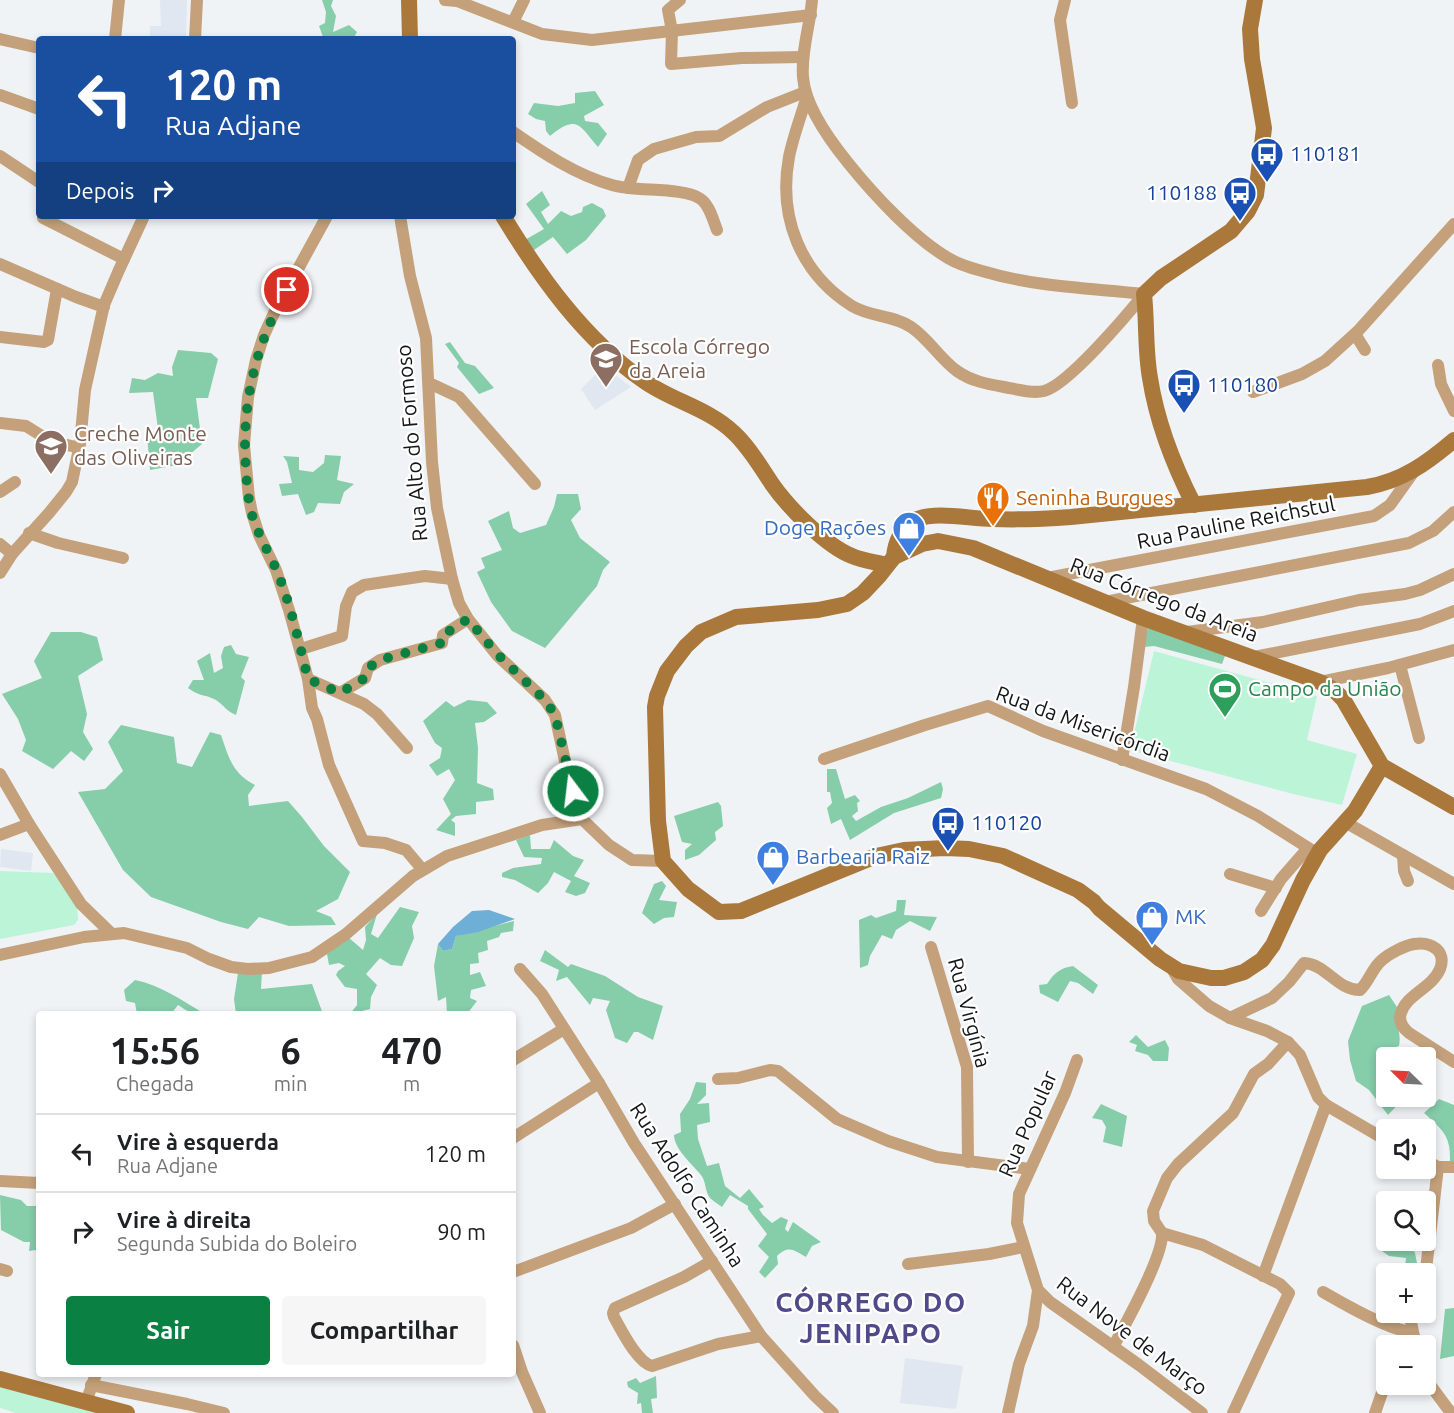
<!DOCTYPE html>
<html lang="pt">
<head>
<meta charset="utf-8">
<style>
	body { margin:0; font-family:Ubuntu,sans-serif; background:#f6f6f6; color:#202124; height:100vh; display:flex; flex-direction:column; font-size:22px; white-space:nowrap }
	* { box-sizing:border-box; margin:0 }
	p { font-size:20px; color:#757577 }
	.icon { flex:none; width:33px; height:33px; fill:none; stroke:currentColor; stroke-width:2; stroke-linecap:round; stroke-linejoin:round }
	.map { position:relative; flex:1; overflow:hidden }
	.sheet { position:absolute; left:36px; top:1011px; width:480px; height:366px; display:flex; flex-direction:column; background:#fff; border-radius:6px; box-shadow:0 3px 9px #0003 }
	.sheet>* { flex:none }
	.top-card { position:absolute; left:36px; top:36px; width:480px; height:183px; border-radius:6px; box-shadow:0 3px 9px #0003; background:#1a4fa0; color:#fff; overflow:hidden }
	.needle { width:39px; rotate:294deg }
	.fabs { position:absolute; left:1376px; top:1047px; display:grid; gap:12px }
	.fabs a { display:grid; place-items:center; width:60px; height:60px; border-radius:6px; background:#fff; box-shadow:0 3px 9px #0003; font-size:30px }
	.pin { position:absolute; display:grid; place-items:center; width:51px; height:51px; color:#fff; margin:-26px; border:3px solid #fff; border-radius:50%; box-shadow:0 2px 6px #0007 }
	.me { position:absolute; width:66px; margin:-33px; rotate:345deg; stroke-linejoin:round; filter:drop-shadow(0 0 4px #0008) }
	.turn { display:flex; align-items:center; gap:21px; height:126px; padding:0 30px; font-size:27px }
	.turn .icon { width:78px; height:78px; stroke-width:2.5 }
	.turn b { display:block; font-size:42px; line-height:51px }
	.then { display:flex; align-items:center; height:57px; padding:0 30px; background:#0003; gap:12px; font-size:22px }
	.eta { display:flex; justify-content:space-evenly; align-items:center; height:102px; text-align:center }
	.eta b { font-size:36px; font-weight:600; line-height:42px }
	.button { display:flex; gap:12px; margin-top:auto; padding:12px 30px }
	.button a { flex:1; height:69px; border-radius:6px; background:#0b8043; color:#fff; font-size:24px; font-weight:600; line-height:69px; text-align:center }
	.button a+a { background:#f6f6f6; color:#202124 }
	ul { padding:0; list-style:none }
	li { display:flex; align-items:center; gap:18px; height:78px; padding:0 30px; border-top:2px solid #e0e0e0 }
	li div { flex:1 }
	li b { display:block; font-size:22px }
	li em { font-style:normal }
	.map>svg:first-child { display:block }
</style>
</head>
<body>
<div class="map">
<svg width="1454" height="1413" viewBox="0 0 1454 1413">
	<rect width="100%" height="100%" fill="#f0f3f6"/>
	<!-- built -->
	<g fill="#e0e7f1">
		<path d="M160,0H187L186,39L150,38V26H161Z"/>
		<path d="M604,366L631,387L595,410L581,389Z"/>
		<path d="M1,849L33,853L31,871L0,867Z"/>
		<path d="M905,1358L963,1366L956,1409L900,1403Z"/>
	</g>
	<!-- green -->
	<g fill="#bbf4d7">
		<path d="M1154,651L1317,696L1307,740L1357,754L1342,805L1293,794L1130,750Z"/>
		<path d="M0,871L53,873L77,903L78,920L74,925L0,939Z"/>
		<path d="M0,1387L104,1413H16L0,1408Z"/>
	</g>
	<!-- forest -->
	<g fill="#86cdaa">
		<path d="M322,0H333L331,6L336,16L333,32L349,25L357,32L353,39H321L323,37L319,26L325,23L326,12Z"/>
		<path d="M595,91L604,105L584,116L585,121L598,123L607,134L598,147C580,127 578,113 550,136L546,131L545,121L536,119L528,114L534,103L558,106L575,103V93Z"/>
		<path d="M542,191L550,205L541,212L548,224L561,211L571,216L582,212L583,207L592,203L603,209L606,216L586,240L567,254L553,237L531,252L523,241L544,229L526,204Z"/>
		<path d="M450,342L465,363L475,366L494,388L479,394L457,367L459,363L445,344Z"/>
		<path d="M178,350L211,353L218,359L208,398H196L202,444L189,455L188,463L150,470L147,435L158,429L153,392L129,393L132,378L145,380L158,373L173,376L172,367Z"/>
		<path d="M325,455L341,456L337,480L354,484L344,492L340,504L318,503L314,512L306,515L298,494L282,496L279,484L292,483L287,462L283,456L299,457V470L313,472L324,463Z"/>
		<path d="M557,494H578L581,509L571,520L580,538L610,562L603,570L597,586L545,648L512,631L491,602L477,572L485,568L481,558L502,550L488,521L509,511L513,528L520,533L546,525L554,507Z"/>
		<path d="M1148,627L1225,656L1222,664L1154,646L1144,647Z"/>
		<path d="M51,632H81L97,637L103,660L78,676L87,714L83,732L93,749L84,761L71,751L53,769L22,751L26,740L18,719L2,694L42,678L34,661Z"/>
		<path d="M231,645L236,654L249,657L241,677L245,681L236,715C225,710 225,706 216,700C205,694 200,697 188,688L193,680H204L197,661L210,653L214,673L223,668L221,656L224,647Z"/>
		<path d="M468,700L487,702L497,713L484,722L475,723L478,748L477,783L493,789L494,800L476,802V814L456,816L451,820L455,823V836L436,830L451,814L443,799L455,780L449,769L437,776L429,765L440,758L442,748L435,743L423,721L446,701L454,707Z"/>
		<path d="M121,725L174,737L177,763L192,767L210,732L221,735C229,758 232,773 255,785L248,795L249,806L288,801L302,817L324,846L350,872L338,899L316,911L331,917L336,925L289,926L259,917L248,929L221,922L151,897L123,870L78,792L105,789L123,771L108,742Z"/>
		<path d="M827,769H836L845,799L855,795L860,801L857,803L858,811L852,816L856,821L881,807L908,798L941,782L943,789L941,798L894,813L850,840L841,819L831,824L827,808L832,803L830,792H827Z"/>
		<path d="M718,802L721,806L723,826L715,832L716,840L699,855L685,860V850L692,844L682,842L674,816Z"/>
		<path d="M530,835L531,849H550L554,840L573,856L584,860L574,876L590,883L585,893L576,896L565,892L571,881L554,872L548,883L538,893L515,880L502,877V873L513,868L541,864L542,858L524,857L516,840Z"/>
		<path d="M662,881L666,886L659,900L677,902L674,917L664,918L654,924L642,913L654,884Z"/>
		<path d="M897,900H906L904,915L937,917L930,931L910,921L896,930L892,939L882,935L870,956L868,965L860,968L859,920L871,915L876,918L896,911Z"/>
		<path d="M400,907L419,912L412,926L414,938L402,966L391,965L380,958L366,974L377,985L371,997L370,1009L350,1014L357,1005V989L345,987L336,975L338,971L345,966L339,963L329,965L327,954L348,937L363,950L366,940L365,927L377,914L371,934L378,938Z"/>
		<path d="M514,921L513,931L501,933L499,937L487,941L488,950L478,953L479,963L470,964V975L480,972L486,986L471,990L470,998L477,1001L467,1014H447L446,997L438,1001L434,966L438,944L443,951L452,949L456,936Z"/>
		<path d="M545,950L568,967L571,964L605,976L638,997L663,1006L653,1040L638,1032H634L627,1043L615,1038L606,1010L610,1001L593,998L590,1005L567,977L556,981L559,970L540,961Z"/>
		<path d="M1073,966L1098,985L1093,994L1078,983L1070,981L1058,1002L1040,993L1039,985L1047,984C1054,973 1060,968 1073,966Z"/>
		<path d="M262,971L261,989L312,984L323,1014H236L234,999L238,973Z"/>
		<path d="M135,980C160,985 183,1001 205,1014H192L178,1005L171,1014H137L135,1003L126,1001L124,990Z"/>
		<path d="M1389,995L1397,1007C1394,1023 1402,1031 1399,1046L1389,1049L1388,1057L1386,1058V1096L1405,1097L1388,1115L1369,1090L1356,1081L1350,1060L1348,1041L1362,1006Z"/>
		<path d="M1136,1035L1148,1047L1165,1040L1169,1048L1168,1061H1153L1148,1055L1135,1051L1137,1045L1129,1042Z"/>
		<path d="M696,1082L706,1083V1095L697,1104L709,1103L710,1122L697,1125L698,1139L707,1166L719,1163L725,1186L740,1198L749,1189L764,1207L759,1209L763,1215L772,1223L781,1217L788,1220L785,1229L788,1232L793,1222L821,1242L812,1246L806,1257C793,1250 789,1245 777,1256L778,1264L765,1278L759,1272L769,1257L758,1246L767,1234L748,1209V1206L730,1195L722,1207C718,1204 713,1201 710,1198C705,1192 706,1181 701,1175C693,1165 674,1149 674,1135L681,1132L680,1114L690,1099Z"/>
		<path d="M1439,1099L1454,1105V1164H1450C1451,1136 1444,1131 1424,1113Z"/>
		<path d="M1101,1104L1127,1116L1122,1147L1103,1142L1106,1127L1102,1120L1092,1118Z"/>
		<path d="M0,1195L21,1200L27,1206H39L36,1250L29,1251L30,1242H24L1,1230Z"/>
		<path d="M1379,1220H1386V1240L1407,1241L1415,1253L1419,1273H1404L1406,1258L1389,1256L1382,1251L1381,1240L1384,1232L1378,1226Z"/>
		<path d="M1454,1308V1356L1440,1359L1445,1309Z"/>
		<path d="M656,1376L657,1398L651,1399L653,1413H642L641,1403L637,1404L638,1393L628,1387L627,1382L636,1378L640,1383Z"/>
	</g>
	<!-- water -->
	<path fill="#6dafd6" d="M489,910L515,919L478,932L456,936L452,949L443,951L438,944L453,927L472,911Z"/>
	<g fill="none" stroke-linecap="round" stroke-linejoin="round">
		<!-- street -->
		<g stroke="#c4a17b" stroke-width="12">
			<path d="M445,0L457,1L542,34L592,40L811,15"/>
			<path d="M680,0L668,10L672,31L671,64L742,58L803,57"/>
			<path d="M812,0C810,26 801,51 803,77C805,106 831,142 849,164C874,195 914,238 948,258C958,264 971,268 982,271C1035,287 1089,288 1144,294"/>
			<path d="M1065,0L1060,20L1072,103"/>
			<path d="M513,22L524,0"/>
			<path d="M0,39L39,48"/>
			<path d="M115,39L119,0"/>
			<path d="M195,39L197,0"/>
			<path d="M0,95L39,109"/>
			<path d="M807,96C801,116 793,137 789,157C778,217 800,273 852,306C870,317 893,315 911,327C929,339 940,359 957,371C971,381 987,384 1004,387C1016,389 1032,394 1044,391C1068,385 1127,315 1144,294"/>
			<path d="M513,132C543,153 576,175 612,185C634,192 682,187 699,198C709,203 713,220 717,230"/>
			<path d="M0,156L39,182"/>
			<path d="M628,188L638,160L654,149L696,137L719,136L767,107L805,92"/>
			<path d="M327,216L275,311L264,335L256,360L248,397L244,445L249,498L252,513L259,535L276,570L289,610L308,679L312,708L317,719L329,765L363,841L385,843L406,850L422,869"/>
			<path d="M400,216L410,276L426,338L432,462L437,508L452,579L459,603L468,619L497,655L545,700L555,715L568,775L582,819L609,845L632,860L663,861"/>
			<path d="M43,218L124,259"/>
			<path d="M0,264L76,297L104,307"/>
			<path d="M1355,334L1365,350"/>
			<path d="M0,337L44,342L48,340L57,289"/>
			<path d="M1438,365L1441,384L1454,411"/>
			<path d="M429,383L459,397L535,484"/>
			<path d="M1253,392L1302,374L1325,361L1358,331L1454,224"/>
			<path d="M0,423L26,426L50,441L80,448"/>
			<path d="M0,492L15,482"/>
			<path d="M29,533L58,543L123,558"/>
			<path d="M0,544L12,554"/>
			<path d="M0,573L12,554L49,513L66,492L72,482L80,444L85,390L104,305L119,270L144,216"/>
			<path d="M1047,578L1374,516L1390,505L1415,470"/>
			<path d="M1105,602L1409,543L1433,531L1454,512"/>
			<path d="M1187,632L1263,622L1359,600L1405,594L1420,590L1454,574"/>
			<path d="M301,649L342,636L346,606L352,592L364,585L425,576L452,579"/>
			<path d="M1254,657L1420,624L1454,611"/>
			<path d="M1400,665L1419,738"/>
			<path d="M308,679L364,704L377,714L407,748"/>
			<path d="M1320,682L1388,668L1454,650"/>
			<path d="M340,693L365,678L368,668L380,660L442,643L443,635L468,619"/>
			<path d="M824,759L925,725L988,706L1043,731L1206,789L1258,816L1318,854"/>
			<path d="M1122,760L1134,687L1143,618"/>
			<path d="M0,774L29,824L81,904L112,934"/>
			<path d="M1345,822L1454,884"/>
			<path d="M0,835L29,824"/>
			<path d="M1403,855L1404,871L1408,881"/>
			<path d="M1230,874L1276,888"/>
			<path d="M1261,911L1281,879L1308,848"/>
			<path d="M931,947L967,1067L968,1162"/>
			<path d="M0,955L84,937L124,933L187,948L209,959L231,967L248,969L269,968L312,957L346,934L413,876L447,856L542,825L582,819"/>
			<path d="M1171,967L1178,979L1209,1006L1230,1018L1267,1031L1288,1042L1300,1055L1318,1097L1326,1105L1386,1140"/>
			<path d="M520,969L542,994L599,1083L634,1143L761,1336L815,1396L833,1413"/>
			<path d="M1230,1018L1272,998L1289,982L1304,963C1326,964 1337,990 1360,990C1369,982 1372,968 1382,960C1390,953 1404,946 1414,944C1431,941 1447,951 1440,969C1432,988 1407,994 1401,1013C1398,1021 1403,1028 1409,1033L1454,1062"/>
			<path d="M513,1060L564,1029"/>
			<path d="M718,1079L738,1078L770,1070L778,1071L837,1119L888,1141L937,1157L1030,1169"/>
			<path d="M513,1138L599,1083"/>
			<path d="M1425,1160L1438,1167H1454"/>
			<path d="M0,1181L39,1183"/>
			<path d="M1162,1233L1203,1245L1280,1284L1289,1293L1233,1413"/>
			<path d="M712,1261L684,1277L615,1308L613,1313L614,1317C622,1331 637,1362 652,1366L718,1344L761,1336"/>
			<path d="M908,1264L989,1254L1023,1247"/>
			<path d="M0,1269L7,1271"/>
			<path d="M513,1272L631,1228L675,1204"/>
			<path d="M1263,1276L1326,1105"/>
			<path d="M1425,1278L1438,1167"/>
			<path d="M1038,1290L1050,1302L1139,1365L1202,1413"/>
			<path d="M1323,1292C1344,1304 1390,1331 1412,1332"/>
			<path d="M1415,1312L1411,1322L1416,1346"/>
			<path d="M513,1345L522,1372L540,1413"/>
			<path d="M1113,1347C1125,1325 1164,1255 1162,1233L1154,1221L1153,1211L1167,1178L1178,1164L1233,1113L1254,1074L1268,1064L1288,1042"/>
			<path d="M1425,1378L1451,1413"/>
			<path d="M91,1385L187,1404L224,1413"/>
			<path d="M86,1402L96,1374"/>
			<path d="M1008,1413L1019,1364L1033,1326L1038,1290L1017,1223L1019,1194L1065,1093L1077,1060"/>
			<path d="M1375,1413L1386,1381"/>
		</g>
		<!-- secondary -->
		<g stroke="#ab783b" stroke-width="16">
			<path d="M409,0L410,39"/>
			<path d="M503,216C540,277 584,339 644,381C672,401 708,408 734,433C749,447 760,466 772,484C788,507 826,546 852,556C863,561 876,562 887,565"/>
			<path d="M1194,505C1173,464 1157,423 1150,378C1145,350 1147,322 1144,294L1161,278L1231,231L1248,211L1256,195L1264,128L1252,59L1250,29L1255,0"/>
			<path d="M894,557C895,542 903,524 917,519C936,511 971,519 992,519C1019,520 1045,519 1071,517L1367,487C1402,481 1427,463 1454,440"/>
			<path d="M1382,766L1355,811L1320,850L1303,880L1273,945L1262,960L1244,972L1224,978H1211L1179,971L1160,959L1099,908L1094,902L1078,890L1003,856L969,849L945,848L904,850L876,856L741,911L719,912L688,889L663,861L658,821L655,707L657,696L667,671L686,646L701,632L736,617L818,610L847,604L863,593L879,576L894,557L922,544L938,541L973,548L1143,618L1320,682L1334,690L1343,699L1382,766L1454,807"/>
			<path d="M0,1379L127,1413"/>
		</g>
	</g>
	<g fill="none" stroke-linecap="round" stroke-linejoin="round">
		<!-- route -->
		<path stroke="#0b8043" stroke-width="10" stroke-dasharray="0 18" d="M287,290C255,345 241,406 246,470C247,485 248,500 252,515C258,534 268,551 276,569C291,604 299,643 308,679L340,693L365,678L368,668L380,660L442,643L443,635L468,619L497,654L545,700L555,715L573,791"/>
	</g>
	<!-- icons -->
	<defs>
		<symbol id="bus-pin" viewBox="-11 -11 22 30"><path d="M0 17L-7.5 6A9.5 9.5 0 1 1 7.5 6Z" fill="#1a4fb4" stroke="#fff"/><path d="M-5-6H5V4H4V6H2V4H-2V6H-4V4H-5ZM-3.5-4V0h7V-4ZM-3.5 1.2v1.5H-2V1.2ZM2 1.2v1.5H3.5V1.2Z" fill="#fff"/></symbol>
		<symbol id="school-pin" viewBox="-11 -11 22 30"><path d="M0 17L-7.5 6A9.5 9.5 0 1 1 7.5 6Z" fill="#8d6e63" stroke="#fff"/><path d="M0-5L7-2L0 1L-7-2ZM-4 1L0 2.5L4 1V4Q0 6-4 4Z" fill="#fff"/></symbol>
		<symbol id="restaurant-pin" viewBox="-11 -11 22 30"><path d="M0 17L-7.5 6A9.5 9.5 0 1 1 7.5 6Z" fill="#e8710a" stroke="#fff"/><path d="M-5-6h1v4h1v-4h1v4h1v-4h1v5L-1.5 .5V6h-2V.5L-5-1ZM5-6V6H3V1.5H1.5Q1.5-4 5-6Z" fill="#fff"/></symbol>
		<symbol id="shop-pin" viewBox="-11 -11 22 30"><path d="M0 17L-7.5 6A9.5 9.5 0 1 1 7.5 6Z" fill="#3f7fe0" stroke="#fff"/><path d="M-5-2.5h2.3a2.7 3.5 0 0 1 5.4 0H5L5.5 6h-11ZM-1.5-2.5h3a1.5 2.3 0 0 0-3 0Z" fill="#fff"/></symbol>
		<symbol id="stadium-pin" viewBox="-11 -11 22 30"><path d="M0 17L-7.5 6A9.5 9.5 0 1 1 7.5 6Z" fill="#2e9e5b" stroke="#fff"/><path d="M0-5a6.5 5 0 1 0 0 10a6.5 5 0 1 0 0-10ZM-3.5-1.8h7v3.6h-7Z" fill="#fff"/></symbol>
	</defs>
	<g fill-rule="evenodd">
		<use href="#bus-pin" x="1248" y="135" width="38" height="52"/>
		<use href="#bus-pin" x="1221" y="174" width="38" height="52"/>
		<use href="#school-pin" x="587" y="340" width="38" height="52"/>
		<use href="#bus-pin" x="1165" y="366" width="38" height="52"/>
		<use href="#school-pin" x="32" y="427" width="38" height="52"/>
		<use href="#restaurant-pin" x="974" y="479" width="38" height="52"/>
		<use href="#shop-pin" x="890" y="509" width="38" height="52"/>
		<use href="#stadium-pin" x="1206" y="670" width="38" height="52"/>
		<use href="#bus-pin" x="929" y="804" width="38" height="52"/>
		<use href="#shop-pin" x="754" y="838" width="38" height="52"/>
		<use href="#shop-pin" x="1133" y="898" width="38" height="52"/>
	</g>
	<g text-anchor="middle" stroke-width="4.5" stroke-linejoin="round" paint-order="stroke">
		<!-- transit labels -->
		<g font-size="21" fill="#164399" stroke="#fff" text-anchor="start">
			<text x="1290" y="161">110181</text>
			<text x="1217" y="200" text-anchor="end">110188</text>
			<text x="1207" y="392">110180</text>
			<text x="971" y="830">110120</text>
		</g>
		<!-- education labels -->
		<g font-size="21" fill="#785e54" stroke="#fff" text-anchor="start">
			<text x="629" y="354">Escola Córrego<tspan x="629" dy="24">da Areia</tspan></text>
			<text x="74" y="441">Creche Monte<tspan x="74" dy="24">das Oliveiras</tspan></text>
		</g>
		<!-- street labels -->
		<g font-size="21" fill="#151617" stroke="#fff">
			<text transform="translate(412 443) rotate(-95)" y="7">Rua Alto do Formoso</text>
			<text transform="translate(1236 523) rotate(-11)" y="7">Rua Pauline Reichstul</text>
			<text transform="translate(1164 600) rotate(21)" y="7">Rua Córrego da Areia</text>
			<text transform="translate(1083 724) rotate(20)" y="7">Rua da Misericórdia</text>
			<text transform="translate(969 1013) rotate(75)" y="7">Rua Virgínia</text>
			<text transform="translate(1028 1124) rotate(-66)" y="7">Rua Popular</text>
			<text transform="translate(687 1185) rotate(57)" y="7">Rua Adolfo Caminha</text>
			<text transform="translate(1132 1336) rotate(37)" y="7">Rua Nove de Março</text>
		</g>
		<!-- food labels -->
		<g font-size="21" fill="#c56008" stroke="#fff" text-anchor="start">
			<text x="1016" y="505">Seninha Burgues</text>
		</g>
		<!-- shop labels -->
		<g font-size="21" fill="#366cbe" stroke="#fff" text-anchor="start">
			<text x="886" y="535" text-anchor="end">Doge Rações</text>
			<text x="796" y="864">Barbearia Raiz</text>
			<text x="1175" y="924">MK</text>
		</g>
		<!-- leisure labels -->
		<g font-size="21" fill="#27864d" stroke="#fff" text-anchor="start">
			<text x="1248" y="696">Campo da União</text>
		</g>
		<!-- district labels -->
		<g font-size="27" font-weight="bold" letter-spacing="1.5" fill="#4f4b8a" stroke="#fff">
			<text x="871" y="1312">CÓRREGO DO<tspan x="871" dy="31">JENIPAPO</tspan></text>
		</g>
	</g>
</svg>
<div class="fabs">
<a><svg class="needle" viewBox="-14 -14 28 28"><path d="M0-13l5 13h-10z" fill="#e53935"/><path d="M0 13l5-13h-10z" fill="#757577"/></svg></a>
<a><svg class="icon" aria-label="sound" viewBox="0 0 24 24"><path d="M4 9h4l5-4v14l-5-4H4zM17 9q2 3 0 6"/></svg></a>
<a><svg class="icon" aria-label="search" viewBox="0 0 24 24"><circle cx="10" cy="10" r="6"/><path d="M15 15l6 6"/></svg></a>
<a>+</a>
<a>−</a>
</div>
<div class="pin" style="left:287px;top:290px;background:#d93025"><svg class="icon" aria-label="arrive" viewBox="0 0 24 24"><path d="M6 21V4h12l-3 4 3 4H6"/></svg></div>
<svg class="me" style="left:573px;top:791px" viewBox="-20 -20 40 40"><circle r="17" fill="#0b8043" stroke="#fff" stroke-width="3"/><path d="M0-11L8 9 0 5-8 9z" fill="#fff"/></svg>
<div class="top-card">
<div class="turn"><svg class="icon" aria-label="left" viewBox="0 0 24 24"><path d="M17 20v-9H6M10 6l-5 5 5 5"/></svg><div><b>120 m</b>Rua Adjane</div></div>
<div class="then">Depois<svg class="icon" aria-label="right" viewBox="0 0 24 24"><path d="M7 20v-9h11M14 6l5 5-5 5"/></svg></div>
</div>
<section class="sheet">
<div class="eta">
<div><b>15:56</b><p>Chegada</p></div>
<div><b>6</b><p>min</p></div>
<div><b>470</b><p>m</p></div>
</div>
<ul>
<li><svg class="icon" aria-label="left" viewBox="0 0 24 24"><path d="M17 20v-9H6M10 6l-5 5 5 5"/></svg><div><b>Vire à esquerda</b><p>Rua Adjane</p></div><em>120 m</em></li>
<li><svg class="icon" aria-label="right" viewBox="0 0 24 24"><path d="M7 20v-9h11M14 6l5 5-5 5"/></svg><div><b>Vire à direita</b><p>Segunda Subida do Boleiro</p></div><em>90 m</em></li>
</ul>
<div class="button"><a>Sair</a><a>Compartilhar</a></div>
</section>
</div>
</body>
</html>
